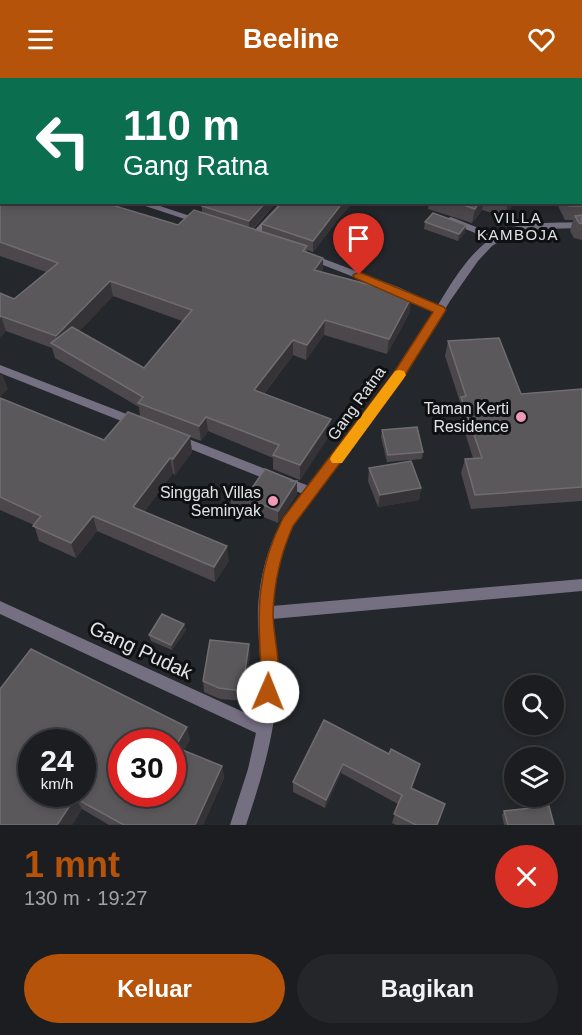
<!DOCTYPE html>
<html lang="id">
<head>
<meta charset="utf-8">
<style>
	body { margin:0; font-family:Arial,sans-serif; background:#242629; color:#f1f3f6; height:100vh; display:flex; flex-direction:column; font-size:22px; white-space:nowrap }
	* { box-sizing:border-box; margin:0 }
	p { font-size:20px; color:#a0a2a5 }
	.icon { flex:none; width:33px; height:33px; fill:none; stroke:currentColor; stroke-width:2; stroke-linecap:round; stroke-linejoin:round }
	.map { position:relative; height:747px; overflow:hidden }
	.side { display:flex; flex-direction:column; background:#1b1d20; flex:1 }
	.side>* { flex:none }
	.banner { position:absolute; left:0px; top:0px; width:582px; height:126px; box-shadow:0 3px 9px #0003,0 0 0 2px #393b3e; background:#0b6e4f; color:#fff; overflow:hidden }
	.fabs { position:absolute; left:504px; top:597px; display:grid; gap:12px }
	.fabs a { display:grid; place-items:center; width:60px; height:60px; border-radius:50%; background:#1b1d20; box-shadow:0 3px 9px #0003,0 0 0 2px #393b3e; font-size:30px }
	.speed { position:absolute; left:18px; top:651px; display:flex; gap:12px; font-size:30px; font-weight:700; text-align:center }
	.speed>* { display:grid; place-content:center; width:78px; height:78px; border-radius:50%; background:#1b1d20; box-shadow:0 3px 9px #0003,0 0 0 2px #393b3e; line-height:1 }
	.speed small { font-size:15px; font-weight:400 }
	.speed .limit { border:9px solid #d22; background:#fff; color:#111 }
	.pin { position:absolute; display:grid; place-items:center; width:51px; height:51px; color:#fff; margin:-62px -26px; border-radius:50% 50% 50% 0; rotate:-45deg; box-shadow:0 0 6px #0007 }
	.pin .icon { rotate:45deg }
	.me { position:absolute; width:66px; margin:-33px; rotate:1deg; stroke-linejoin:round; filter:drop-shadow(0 0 4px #0008) }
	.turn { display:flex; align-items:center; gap:21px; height:126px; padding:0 24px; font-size:27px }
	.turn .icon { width:78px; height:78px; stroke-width:2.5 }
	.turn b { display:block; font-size:42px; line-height:51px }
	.round { display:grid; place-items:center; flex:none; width:63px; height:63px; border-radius:32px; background:#242629 }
	.summary { display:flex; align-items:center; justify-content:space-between; height:102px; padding:0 24px }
	h1 { font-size:36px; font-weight:700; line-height:45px; color:#b45309 }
	.button { display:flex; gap:12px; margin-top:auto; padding:12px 24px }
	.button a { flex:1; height:69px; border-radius:36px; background:#b45309; color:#fff; font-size:24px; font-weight:700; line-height:69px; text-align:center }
	.button a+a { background:#242629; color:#f1f3f6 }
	header { display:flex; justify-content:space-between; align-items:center; height:78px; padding:0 24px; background:#b45309; color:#fff; font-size:27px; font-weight:700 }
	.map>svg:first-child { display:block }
</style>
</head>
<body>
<header><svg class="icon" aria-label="menu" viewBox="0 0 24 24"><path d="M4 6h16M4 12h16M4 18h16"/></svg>Beeline<svg class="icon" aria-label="heart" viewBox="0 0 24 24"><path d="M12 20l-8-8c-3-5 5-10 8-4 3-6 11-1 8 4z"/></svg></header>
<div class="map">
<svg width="582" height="747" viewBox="0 0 582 747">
	<rect width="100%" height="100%" fill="#24272b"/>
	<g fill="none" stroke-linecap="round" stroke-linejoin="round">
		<!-- service -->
		<path fill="#756f82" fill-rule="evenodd" d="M451,139L481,151L497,163L495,165H489L475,155L448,144V140Z"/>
		<!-- minor -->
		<g fill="#756f82" fill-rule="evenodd">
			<path d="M0,66H2L0,72Z"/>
			<path d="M0,82L2,83V88H0Z"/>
			<path d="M133,124H148L205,143L200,146L197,145Z"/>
			<path d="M281,124H291L255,162H249V158Z"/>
			<path d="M582,144V150L541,151L513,155L492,168L478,183L450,223L402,302L293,447L278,489L272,528L582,501V513L272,541C273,559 277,578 277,596C278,648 262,699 246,747H230L248,691L256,655L0,536V523L259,641C264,607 259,577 258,544C257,510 266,470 283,441C288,432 296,424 303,416L173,364L171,361L173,358H181L309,408L394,296L434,233L390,213L305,180V176H311L398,209L438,227C458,194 481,155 522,147C542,144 562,145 582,144Z"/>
			<path d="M0,287L142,342L144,345L142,348H134L0,295Z"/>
		</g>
	</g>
	<!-- wall -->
	<g fill="#4b474a" fill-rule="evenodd">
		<path d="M582,85V162L574,160L570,153L573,142H565L556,124H580Z"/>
		<path d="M0,90L2,124L178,147L202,134V128L277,124L253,151L262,153V146L283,124H353L339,140L313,174L307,172V175L323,180V194L410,234L387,276L324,257L306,282L293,277L264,316L330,356L300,402L273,391V380L208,353L201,363L190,359L192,374L175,397L173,395L145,433L229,483L215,504L97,453L76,480L39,463L34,447L0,432V320L104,362L140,339L139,329L55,280L52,270L6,253L0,259V215L14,221L46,194L0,178ZM113,218L182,243L144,290L79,253Z"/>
		<path d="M429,124H514L505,139L482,132L472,145L428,131Z"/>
		<path d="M425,144L465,154L458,163L424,151Z"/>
		<path d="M448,263L521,316L582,311V423L471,431L461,395L465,381L473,380L458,333L460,324L445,278Z"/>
		<path d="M382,352L423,374L422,381L387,384L381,359Z"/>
		<path d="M369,390L421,410L419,422L378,429L368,403Z"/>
		<path d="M292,402V403H297V416L278,445L231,426L230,414Z"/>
		<path d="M184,546L186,552L172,572L151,563L149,557Z"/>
		<path d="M250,577L243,623L220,621L204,614L203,603Z"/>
		<path d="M324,642L389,676L417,695L412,710L437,747H396L392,745L398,726L341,695L325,730L293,714V704Z"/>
		<path d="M190,662L184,672L222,688L224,700L203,747H109L82,731L72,747H0Z"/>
		<path d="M504,733L554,747H504L502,737Z"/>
	</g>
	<!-- shaded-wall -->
	<g fill="#353336">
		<path d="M122,0H139L137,2H119Z"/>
		<path d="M2,35V46L0,47V36Z"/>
		<path d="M266,124H277L249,154V143Z"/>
		<path d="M343,124H353L339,140L313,174V163Z"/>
		<path d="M479,124H484L482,132L472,145L475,131Z"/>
		<path d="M508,124H514L505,139Z"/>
		<path d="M466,147L465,154L458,163L459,156Z"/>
		<path d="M323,180V195L314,192Z"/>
		<path d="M110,203L113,218L62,272L59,270L56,258Z"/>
		<path d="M412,218L410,234L387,276L389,261Z"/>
		<path d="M1,238L6,253L0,259V239Z"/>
		<path d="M325,242L324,257L306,282L307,267Z"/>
		<path d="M293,262V277L255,327L254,312Z"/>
		<path d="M2,295L8,311L0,319V297Z"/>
		<path d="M206,339L208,353L201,363L199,348Z"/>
		<path d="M331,341L330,356L300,402V387Z"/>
		<path d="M190,358L192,374L175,397L173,381Z"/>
		<path d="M170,380L173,395L137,444L133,429Z"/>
		<path d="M292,402V411L297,403V416L278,445V433Z"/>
		<path d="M421,410L419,422L378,429L380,417Z"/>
		<path d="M93,438L97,453L76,480L71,465Z"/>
		<path d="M227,468L229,483L215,504L214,489Z"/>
		<path d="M184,546L186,552L172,572L171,567Z"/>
		<path d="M249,566L250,577L243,623L242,613Z"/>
		<path d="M187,649L190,662L179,682L175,669Z"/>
		<path d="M343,686L341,695L325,730L326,722Z"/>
		<path d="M222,688L224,700L203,747H195Z"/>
		<path d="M75,720L82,731L72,747H57Z"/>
	</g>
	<!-- building -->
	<g fill="#5b585b" stroke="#706d70" stroke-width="1.5" fill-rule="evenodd">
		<path d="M0,0H122L119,2H2V35L0,36Z"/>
		<path d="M341,0H447L452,2H339Z"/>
		<path d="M546,0H582V39L580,41V2H545Z"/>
		<path d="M580,85H582V128H569L567,124H580Z"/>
		<path d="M0,90H2V124H102L178,147L194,132L307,168L303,173L323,180L314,192L412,218L389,261L325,242L307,267L293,262L254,312L331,341L300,387L273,377L279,367L206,339L199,348L138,325L143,319L51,265L72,249L144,290L192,232L110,203L56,258L1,238L0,239V215L14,221L58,185L0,164Z"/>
		<path d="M205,124H266L249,143L202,128Z"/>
		<path d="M283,124H343L313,163L262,146Z"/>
		<path d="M455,124H479L475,131Z"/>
		<path d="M433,135L466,147L459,156L425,144Z"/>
		<path d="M582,137V146L579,145L575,138Z"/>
		<path d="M499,260L521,316L582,311V409L475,417L465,381L482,380L461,319L466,318L448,263Z"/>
		<path d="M0,320L104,362L128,334L190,358L173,381L170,380L133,429L227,468L214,489L93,438L71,465L33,448L41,438L0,419Z"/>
		<path d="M417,349L423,374L388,377L382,352Z"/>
		<path d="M411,383L421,410L380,417L369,390Z"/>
		<path d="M265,391L292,402L291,403H297L278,433L230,414L252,410Z"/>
		<path d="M162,536L184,546L171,567L149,557Z"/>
		<path d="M210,562L249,566L242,613L219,610L203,603Z"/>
		<path d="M31,571L187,649L175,669L222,688L195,747H124L75,720L57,747H0V611ZM32,664H82V716H32ZM122,664H172V716H122Z"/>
		<path d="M324,642L389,676L391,671L420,686L411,710L445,726L437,747H416L394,736L402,717L343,686L326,722L293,704Z"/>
		<path d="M549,728L554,747H508L504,733Z"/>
	</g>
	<!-- route -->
	<path fill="#b45309" stroke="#753606" stroke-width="1.5" d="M359,194L444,229L446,232L402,302L293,448C281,475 274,506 273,535C273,562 285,595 274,620L268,622L262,620C258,610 261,599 261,588C257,533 257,491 283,440L393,296L433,234L355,200L353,197Z"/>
	<!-- slow -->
	<path fill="#f59e0b" d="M399,292L404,293L406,297L404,300L342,385H332L330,381L332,377L395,293Z"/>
	<!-- markers -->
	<g fill="#ef9ab7" stroke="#0f1012" stroke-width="2">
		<circle cx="521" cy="339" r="6"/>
		<circle cx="273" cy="423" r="6"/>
	</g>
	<g text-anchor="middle" stroke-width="6" stroke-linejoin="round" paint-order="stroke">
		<!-- far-neighbourhood labels -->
		<g font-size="15" letter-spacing="1.5" fill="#e1e3e6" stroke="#0f1012">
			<text x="518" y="145">VILLA<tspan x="518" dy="17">KAMBOJA</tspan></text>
		</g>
		<!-- street labels -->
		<g font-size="16" fill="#e1e3e6" stroke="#0f1012">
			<text transform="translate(356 325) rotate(-54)" y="6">Gang Ratna</text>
		</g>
		<!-- poi labels -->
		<g font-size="16" fill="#e1e3e6" stroke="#0f1012" text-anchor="end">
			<text x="509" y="336">Taman Kerti<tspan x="509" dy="18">Residence</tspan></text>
			<text x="261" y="420">Singgah Villas<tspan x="261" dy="18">Seminyak</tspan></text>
		</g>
		<!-- near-street labels -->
		<g font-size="20" fill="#e1e3e6" stroke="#0f1012">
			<text transform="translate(141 572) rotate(25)" y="7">Gang Pudak</text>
		</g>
	</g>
</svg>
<div class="fabs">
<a><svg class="icon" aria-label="search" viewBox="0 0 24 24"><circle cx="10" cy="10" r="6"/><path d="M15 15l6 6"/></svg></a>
<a><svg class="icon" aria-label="layers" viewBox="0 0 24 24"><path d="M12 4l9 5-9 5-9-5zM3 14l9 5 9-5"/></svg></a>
</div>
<div class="speed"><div>24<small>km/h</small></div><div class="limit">30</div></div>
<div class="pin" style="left:359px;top:197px;background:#d93025"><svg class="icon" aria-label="arrive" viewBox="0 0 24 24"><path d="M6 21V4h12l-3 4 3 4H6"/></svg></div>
<svg class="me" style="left:268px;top:614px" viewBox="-20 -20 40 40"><circle r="19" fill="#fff"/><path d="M0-13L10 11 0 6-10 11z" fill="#b45309"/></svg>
<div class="banner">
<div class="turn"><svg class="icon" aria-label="left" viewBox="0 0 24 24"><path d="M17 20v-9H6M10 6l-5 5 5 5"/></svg><div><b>110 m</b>Gang Ratna</div></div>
</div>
</div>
<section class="side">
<div class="summary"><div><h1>1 mnt</h1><p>130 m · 19:27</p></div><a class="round" style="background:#d93025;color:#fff"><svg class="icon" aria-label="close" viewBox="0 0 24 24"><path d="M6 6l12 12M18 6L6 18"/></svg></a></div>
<div class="button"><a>Keluar</a><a>Bagikan</a></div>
</section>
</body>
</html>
